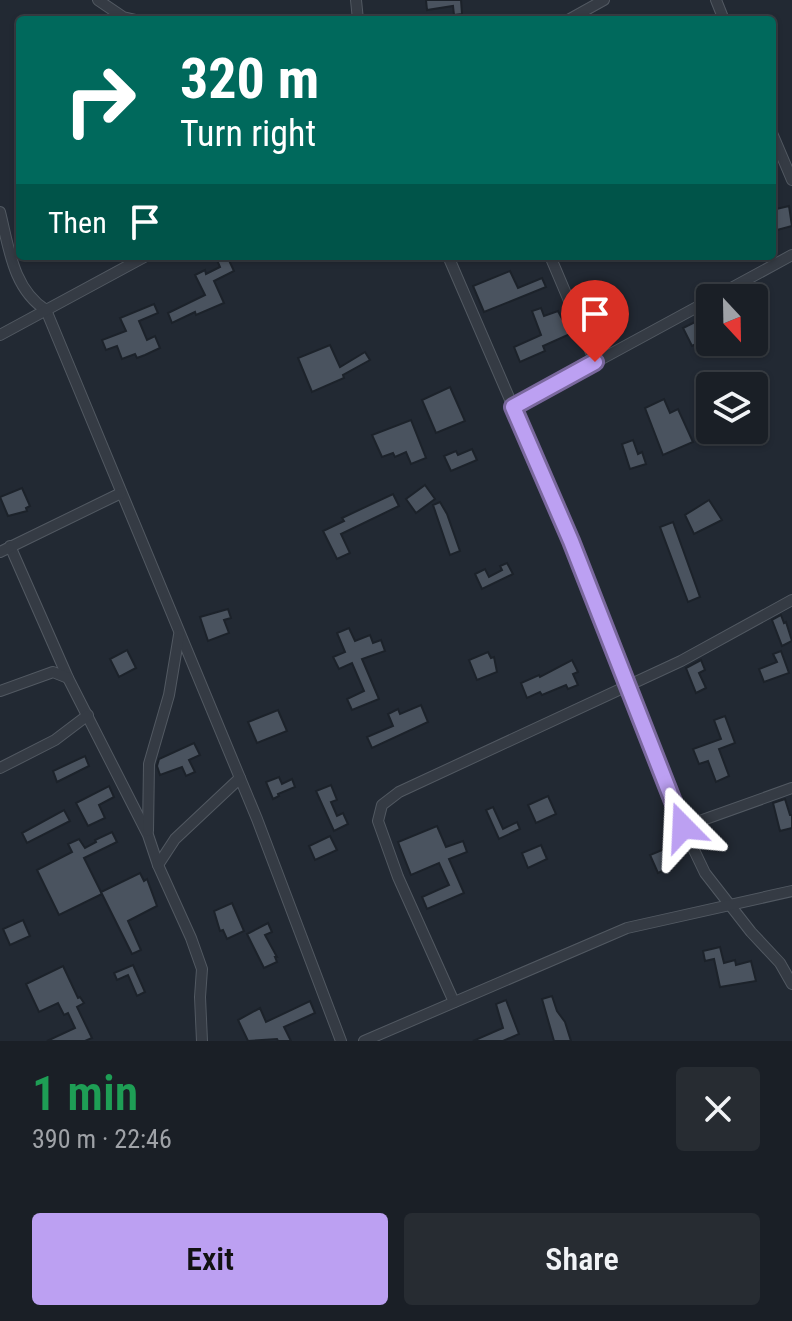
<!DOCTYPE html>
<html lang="en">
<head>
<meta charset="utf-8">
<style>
	body { margin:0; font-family:"Roboto Condensed",sans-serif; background:#272c32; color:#f1f3f6; height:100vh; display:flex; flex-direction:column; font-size:30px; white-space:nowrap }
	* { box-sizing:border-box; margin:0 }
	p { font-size:26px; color:#9fa2a7 }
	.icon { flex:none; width:44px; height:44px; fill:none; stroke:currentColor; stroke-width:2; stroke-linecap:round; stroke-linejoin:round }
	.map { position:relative; height:1041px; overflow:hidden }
	.drawer { display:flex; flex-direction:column; background:#1a1f26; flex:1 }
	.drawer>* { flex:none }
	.top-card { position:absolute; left:16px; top:16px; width:760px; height:244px; border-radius:8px; box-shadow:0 2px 6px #0004,0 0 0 2px #383d43; background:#00695c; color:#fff; overflow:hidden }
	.needle { width:52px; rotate:158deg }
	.buttons { position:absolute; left:696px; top:284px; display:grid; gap:16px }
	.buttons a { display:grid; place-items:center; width:72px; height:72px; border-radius:8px; background:#1a1f26; box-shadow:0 2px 6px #0004,0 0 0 2px #383d43; font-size:40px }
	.pin { position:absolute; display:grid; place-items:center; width:68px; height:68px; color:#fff; margin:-82px -34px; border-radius:50% 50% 50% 0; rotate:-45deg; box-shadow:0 0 8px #0007 }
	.pin .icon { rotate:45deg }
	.me { position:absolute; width:88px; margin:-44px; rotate:339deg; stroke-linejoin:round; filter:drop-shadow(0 0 6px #0008) }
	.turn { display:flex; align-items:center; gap:28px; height:168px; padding:0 32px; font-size:36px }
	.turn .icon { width:104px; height:104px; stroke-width:2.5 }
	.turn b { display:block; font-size:56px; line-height:68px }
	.then { display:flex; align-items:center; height:76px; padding:0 32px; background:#0003; gap:16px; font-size:30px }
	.round { display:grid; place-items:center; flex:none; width:84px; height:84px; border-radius:8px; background:#272c32 }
	.headline { display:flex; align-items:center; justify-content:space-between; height:136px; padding:0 32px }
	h1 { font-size:48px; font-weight:600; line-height:60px; color:#1e9e55 }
	.primary-button { display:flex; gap:16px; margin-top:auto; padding:16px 32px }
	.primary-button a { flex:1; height:92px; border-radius:8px; background:#bca0f2; color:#111; font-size:32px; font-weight:600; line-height:92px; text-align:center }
	.primary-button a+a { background:#272c32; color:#f1f3f6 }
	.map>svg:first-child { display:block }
</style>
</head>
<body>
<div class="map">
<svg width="792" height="1041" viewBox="0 0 792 1041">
	<rect width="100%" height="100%" fill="#222933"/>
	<!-- building -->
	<g fill="#4a535f" stroke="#1c222a" stroke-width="2">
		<path d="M426,0H461L462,14L454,15L453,6L427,10Z"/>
		<path d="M789,206L792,226L777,230L772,210Z"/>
		<path d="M227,256L234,271L214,281L224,303L196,315L195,312L172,323L168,313L205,295L195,275L205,270L206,274L220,267L217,260Z"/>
		<path d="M510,271L518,288L542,278L546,287L484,312L473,286Z"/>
		<path d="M154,304L158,313L139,321L147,340L155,336L160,348L145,355L137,358L135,354L122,359L117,346L106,350L102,340L126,331L120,318Z"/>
		<path d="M541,308L544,316L558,311L570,334L543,346L545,351L520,362L514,347L541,335L532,311Z"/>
		<path d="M701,319L710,337L692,346L683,328Z"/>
		<path d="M330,345L340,367L365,352L370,360L343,375L344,378L312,392L298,358Z"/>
		<path d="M450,387L465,421L436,433L422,400Z"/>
		<path d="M664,399L670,413L678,409L693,442L663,455L645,408Z"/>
		<path d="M411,420L426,458L411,464L406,452L395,457L393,453L382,457L372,435Z"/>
		<path d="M633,440L638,454L642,452L646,464L630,469L622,444Z"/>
		<path d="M472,449L477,460L451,471L444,456L456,451L458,455Z"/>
		<path d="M425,485L435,499L416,513L406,499Z"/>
		<path d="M22,488L30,506L26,508L27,511L8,516L0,497Z"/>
		<path d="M393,494L399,506L341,534L350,553L337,559L323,531L344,521L342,518Z"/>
		<path d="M709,500L722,520L694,534L685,515Z"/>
		<path d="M440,502L447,514L460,551L450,555L433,505Z"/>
		<path d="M673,522L700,597L688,602L660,527Z"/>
		<path d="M507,563L513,574L482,589L475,574L485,569L489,577L502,570L500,566Z"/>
		<path d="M228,609L231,618L224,620L229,633L208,641L200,617Z"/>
		<path d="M781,615L784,623L786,622L792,641L782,646L772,620Z"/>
		<path d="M349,628L355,641L370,635L373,643L381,640L385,651L362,659L379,699L352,710L347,699L364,691L352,663L339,669L333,657L345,652L337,633Z"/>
		<path d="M127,650L136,668L119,677L110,659Z"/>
		<path d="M781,651L789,673L764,682L759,669L777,662L773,654Z"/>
		<path d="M488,652L491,658L494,657L497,672L477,680L469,660Z"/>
		<path d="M572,660L578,672L573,674L578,685L568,689L566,685L542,695L540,692L527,698L521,683L539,675L540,677Z"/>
		<path d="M701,660L705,670L699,673L706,688L696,693L686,668Z"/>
		<path d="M421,705L428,722L372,748L367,737L393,726L388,714L398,709L400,714Z"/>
		<path d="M278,710L287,731L257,743L248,722Z"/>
		<path d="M725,716L735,743L719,749L729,776L716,782L708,761L699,764L693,749L721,739L714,720Z"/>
		<path d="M194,743L200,755L189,760L195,772L186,776L182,767L160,775L157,766L159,759Z"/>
		<path d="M85,756L89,766L57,782L53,771Z"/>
		<path d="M279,777L282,784L292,779L295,787L278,794L279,796L273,799L266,782Z"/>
		<path d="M331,785L337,800L331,802L337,816L343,813L348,824L334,831L316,791Z"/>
		<path d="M109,786L114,797L99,805L105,818L88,826L76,803Z"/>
		<path d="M548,796L556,814L536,823L528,805Z"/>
		<path d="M785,799L790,815H792V828L780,831L773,803Z"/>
		<path d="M493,807L503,829L517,822L520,829L499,839L486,810Z"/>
		<path d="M64,810L70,821L27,843L22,833Z"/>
		<path d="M437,826L446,847L463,841L467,852L449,859L464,893L427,909L422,897L449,885L439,863L411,875L398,842Z"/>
		<path d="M112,832L117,842L84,858L102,894L59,915L37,870L72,852L68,844L79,839L85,848L96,842L95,840Z"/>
		<path d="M330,836L337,850L315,860L309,846Z"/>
		<path d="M541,845L547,859L528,868L522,853Z"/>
		<path d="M674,845L678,855L664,862L667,869L658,873L650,855Z"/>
		<path d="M140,873L144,881L147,879L157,906L128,921L141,950L132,954L101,892Z"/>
		<path d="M232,903L244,931L227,939L223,930L220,931L214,911Z"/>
		<path d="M23,920L30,936L10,945L3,929Z"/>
		<path d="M268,923L272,932L265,935L277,957H275L277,962L264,968L247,934Z"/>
		<path d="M720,947L724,963L735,960L736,965L751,961L756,981L720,987L714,959L705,961L703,951Z"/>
		<path d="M133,965L145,992L137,996L128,975L117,980L114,973Z"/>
		<path d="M63,966L78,998L80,997L84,1003L77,1007L92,1038L85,1041H47L75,1028L68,1013L64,1015L58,1003L39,1012L26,984Z"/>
		<path d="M552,996L557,1011L565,1022L571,1041H554L542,999Z"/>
		<path d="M506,1000L519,1034L503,1041H473L503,1028L496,1004Z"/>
		<path d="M310,1001L315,1013L284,1027L291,1041H278L277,1039L248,1041L238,1020L260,1008L266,1022Z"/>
	</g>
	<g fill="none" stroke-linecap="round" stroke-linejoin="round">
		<defs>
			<g id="minor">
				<path d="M98,0L123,17L136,20"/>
				<path d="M356,0L358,20"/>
				<path d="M716,0L724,20"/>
				<path d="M568,20L604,0"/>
				<path d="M772,133L792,180"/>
				<path d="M0,212C9,248 13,289 46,310L257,819L341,1041"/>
				<path d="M448,256L571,541L683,827L705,873L751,932L780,963L792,984"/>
				<path d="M550,256L595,362"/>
				<path d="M713,298L792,255"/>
				<path d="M0,335L146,256"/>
				<path d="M513,407L710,300"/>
				<path d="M10,546L68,678L148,835L158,865L191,938L202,969L200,997L202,1041"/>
				<path d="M0,552L121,493"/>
				<path d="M0,691L53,672L68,678"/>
				<path d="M0,768L55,740L88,715"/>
				<path d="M683,827L792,788"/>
				<path d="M148,831L149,764L169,695L179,635"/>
				<path d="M158,865L175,839L240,778"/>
				<path d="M454,1002L398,877L378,821L382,805L399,792L681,661L792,600"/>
				<path d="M364,1041L627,928L792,891"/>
			</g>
		</defs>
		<!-- minor casing -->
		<use href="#minor" stroke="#525962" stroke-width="12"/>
		<!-- minor -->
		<use href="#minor" stroke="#353b44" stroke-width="10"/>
	</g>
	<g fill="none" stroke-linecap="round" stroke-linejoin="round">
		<defs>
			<path id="route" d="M595,362L513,407L571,541L683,827"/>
		</defs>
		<!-- route casing -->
		<use href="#route" stroke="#7a689d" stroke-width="20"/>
		<!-- route -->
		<use href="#route" stroke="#bca0f2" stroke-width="14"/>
	</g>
</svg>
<div class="buttons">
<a><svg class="needle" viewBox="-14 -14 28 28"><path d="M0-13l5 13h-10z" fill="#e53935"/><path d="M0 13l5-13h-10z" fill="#9fa2a7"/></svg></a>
<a><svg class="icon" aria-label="layers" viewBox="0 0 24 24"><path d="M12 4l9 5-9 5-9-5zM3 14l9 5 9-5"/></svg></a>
</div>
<div class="pin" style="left:595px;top:362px;background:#d93025"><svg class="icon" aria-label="arrive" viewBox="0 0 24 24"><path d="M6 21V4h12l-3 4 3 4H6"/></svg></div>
<svg class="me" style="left:683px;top:827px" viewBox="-20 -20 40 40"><path d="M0-17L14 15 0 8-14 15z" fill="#bca0f2" stroke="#fff" stroke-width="4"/></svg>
<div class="top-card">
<div class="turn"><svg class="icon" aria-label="right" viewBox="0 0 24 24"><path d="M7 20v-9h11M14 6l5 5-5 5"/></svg><div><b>320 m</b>Turn right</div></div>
<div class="then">Then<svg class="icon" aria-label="arrive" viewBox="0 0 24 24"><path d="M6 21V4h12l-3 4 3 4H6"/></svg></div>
</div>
</div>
<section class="drawer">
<div class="headline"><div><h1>1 min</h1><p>390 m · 22:46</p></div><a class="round"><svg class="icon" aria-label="close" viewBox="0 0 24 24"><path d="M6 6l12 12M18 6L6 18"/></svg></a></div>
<div class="primary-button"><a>Exit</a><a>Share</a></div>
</section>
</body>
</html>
